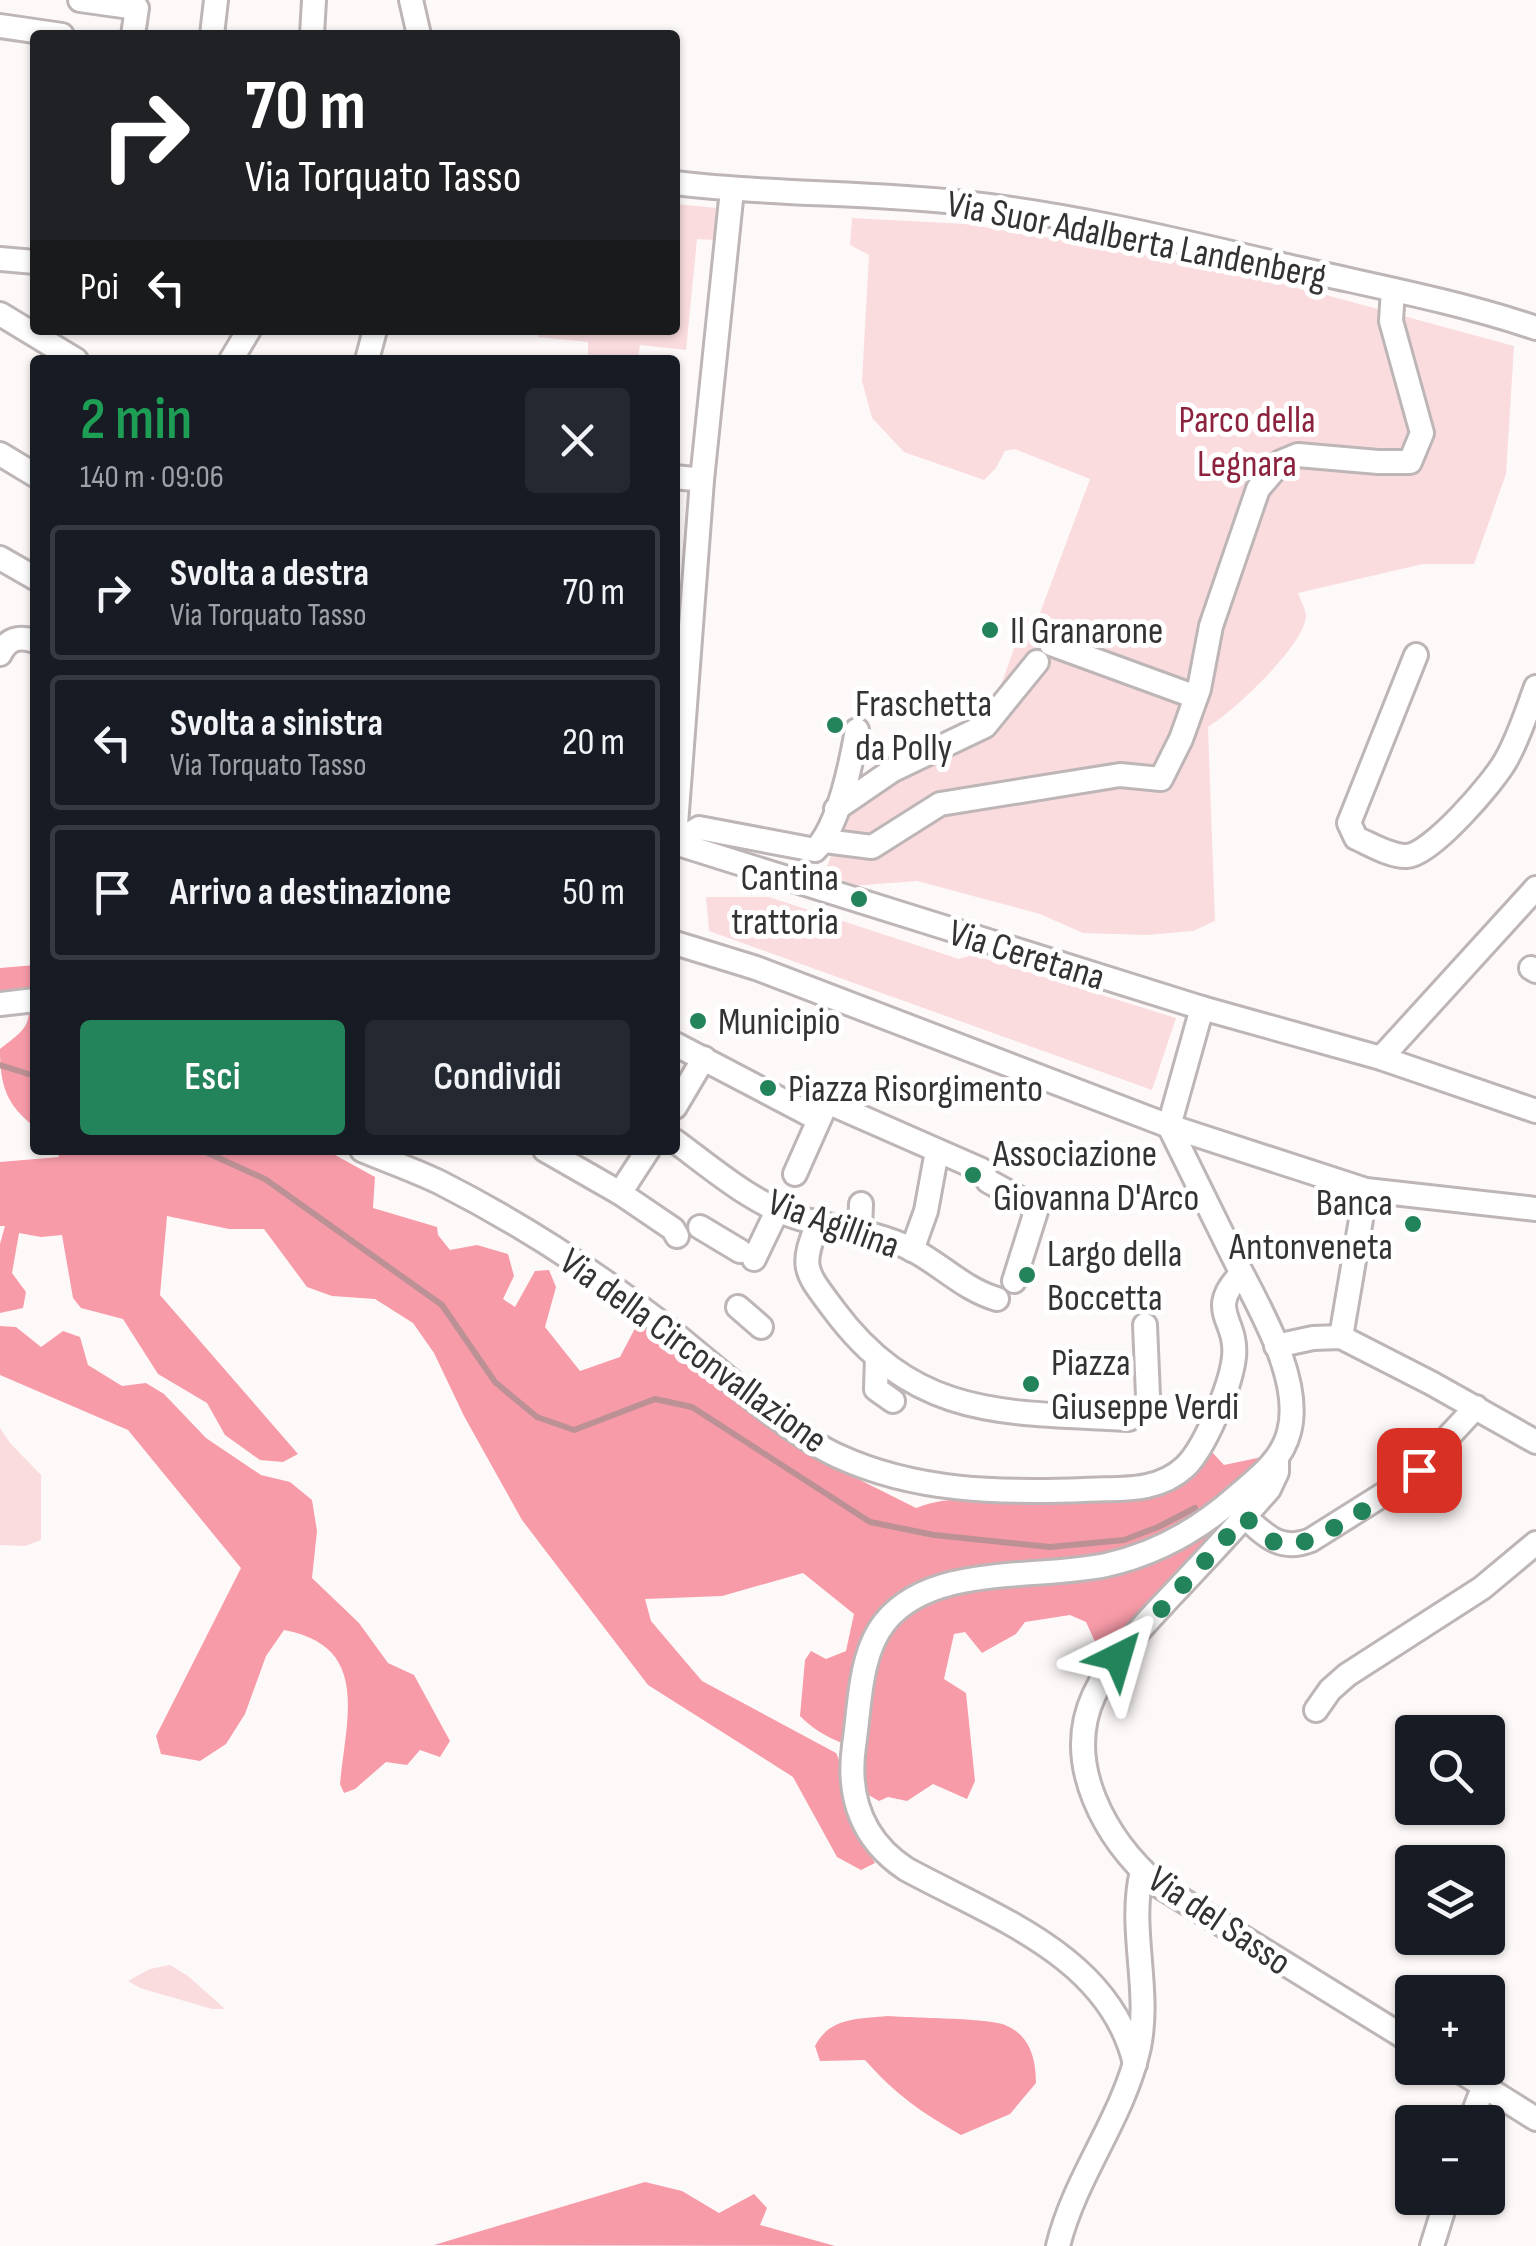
<!DOCTYPE html>
<html lang="it">
<head>
<meta charset="utf-8">
<style>
	body { margin:0; font-family:"Sofia Sans Condensed",sans-serif; background:#242831; color:#f1f3f6; height:100vh; display:flex; flex-direction:column; font-size:38px; white-space:nowrap }
	* { box-sizing:border-box; margin:0 }
	p { font-size:32px; color:#9ea1a6 }
	.icon { flex:none; width:55px; height:55px; fill:none; stroke:currentColor; stroke-width:2; stroke-linecap:round; stroke-linejoin:round }
	.map { position:relative; flex:1; overflow:hidden }
	.sheet { position:absolute; left:30px; top:355px; width:650px; height:800px; display:flex; flex-direction:column; background:#171b24; border-radius:10px; box-shadow:0 2px 8px #0004 }
	.sheet>* { flex:none }
	.hud { position:absolute; left:30px; top:30px; width:650px; height:305px; border-radius:10px; box-shadow:0 2px 8px #0004; background:#202124; color:#fff; overflow:hidden }
	.controls { position:absolute; left:1395px; top:1715px; display:grid; gap:20px }
	.controls a { display:grid; place-items:center; width:110px; height:110px; border-radius:10px; background:#171b24; box-shadow:0 2px 8px #0004; font-size:50px }
	.pin { position:absolute; display:grid; place-items:center; width:85px; height:85px; color:#fff; margin:-42px; border-radius:20px; box-shadow:0 5px 15px #0006 }
	.me { position:absolute; width:110px; margin:-55px; rotate:40deg; stroke-linejoin:round; filter:drop-shadow(0 0 8px #0008) }
	.turn { display:flex; align-items:center; gap:35px; height:210px; padding:0 50px; font-size:45px }
	.turn .icon { width:130px; height:130px; stroke-width:2.5 }
	.turn b { display:block; font-size:70px; line-height:85px }
	.then { display:flex; align-items:center; height:95px; padding:0 50px; background:#0003; gap:20px; font-size:38px }
	.round { display:grid; place-items:center; flex:none; width:105px; height:105px; border-radius:10px; background:#242831 }
	.summary { display:flex; align-items:center; justify-content:space-between; height:170px; padding:0 50px }
	h1 { font-size:60px; font-weight:600; line-height:75px; color:#1e9e55 }
	.action { display:flex; gap:20px; margin-top:auto; padding:20px 50px }
	.action a { flex:1; height:115px; border-radius:10px; background:#23835a; color:#fff; font-size:40px; font-weight:600; line-height:115px; text-align:center }
	.action a+a { background:#242831; color:#f1f3f6 }
	ul { padding:0; list-style:none }
	li { display:flex; align-items:center; gap:30px; height:135px; margin:0 20px 15px; padding:0 30px; border:5px solid #363941; border-radius:10px }
	li div { flex:1 }
	li b { display:block; font-size:38px }
	li em { font-style:normal }
	.map>svg:first-child { display:block }
</style>
</head>
<body>
<div class="map">
<svg width="1536" height="2246" viewBox="0 0 1536 2246">
	<rect width="100%" height="100%" fill="#fef9f9"/>
	<!-- green -->
	<g fill="#fadcdf">
		<path d="M675,204L718,208L715,240L697,239L686,350L640,345L638,360L588,356V342L538,337L539,330H675Z"/>
		<path d="M852,218L966,224L1223,267L1514,346L1506,474L1474,564H1423L1298,593C1300,599 1306,610 1306,616C1305,645 1232,713 1208,727L1215,921L1193,931L1147,935L1083,933L1040,914L917,881L852,886L826,870L843,817L910,768L995,734L1049,660L1036,654L994,704L1025,618L1037,621L1090,479L1015,449L1005,451L996,468L984,480L904,452L872,418L862,381L869,255L850,245Z"/>
		<path d="M706,897H769L959,959L973,955L1176,1018L1152,1090L709,931Z"/>
		<path d="M0,1428L10,1443L41,1475V1540L25,1546L0,1545Z"/>
		<path d="M170,1965L188,1976L225,2009H212L140,1988L128,1981L150,1969Z"/>
	</g>
	<!-- forest -->
	<g fill="#f79ba8">
		<path d="M35,965V1127C6,1105 0,1085 0,1049C30,1026 31,1025 28,987L0,994V968Z"/>
		<path d="M56,1150H326L375,1177L373,1208L437,1227L438,1235L450,1250L477,1245L508,1254L514,1276L503,1299L515,1307L535,1271L549,1270L556,1287L545,1327L580,1371L620,1357L642,1315L784,1430L844,1472L916,1508C961,1490 1008,1506 1055,1502C1097,1499 1137,1490 1178,1478L1196,1447L1211,1451L1224,1465L1262,1457L1258,1481L1107,1651L1098,1648L1086,1622L1070,1615L1025,1622L1016,1634L982,1653L965,1632L954,1634L944,1679L966,1693L975,1781L967,1799L933,1784L907,1801L888,1797L879,1801L865,1793L866,1754C837,1739 825,1740 800,1716L805,1660L811,1651L826,1659L846,1651L854,1614L803,1573L722,1596L645,1599L651,1621L702,1681L836,1753C844,1769 841,1785 845,1802C850,1825 863,1844 875,1863L861,1870L837,1857L793,1777L648,1685L522,1520L464,1416L434,1353L413,1323L375,1299L332,1296L307,1287L264,1229H229L167,1216L160,1295L298,1454L283,1462L260,1460L225,1435L207,1403L158,1374L123,1319L81,1308L73,1298L62,1235L41,1237L19,1233L12,1273L26,1292L23,1308L0,1313V1244L5,1226H0V1162L59,1157Z"/>
		<path d="M0,1326L16,1327L41,1347L63,1331L80,1337L88,1365L122,1386L146,1383L164,1394L206,1438L261,1475L290,1482L312,1500L317,1531L312,1578L359,1623L388,1663L414,1675L450,1741L440,1757L420,1750L407,1765L386,1762L355,1789L344,1793L340,1784C346,1718 371,1646 284,1630L266,1656L245,1714L226,1744L200,1761L161,1754L156,1736L241,1568L128,1430L0,1375Z"/>
		<path d="M888,2016C911,2018 989,2018 1005,2025C1030,2035 1036,2059 1036,2083L1010,2114L961,2135C921,2112 896,2095 865,2060L820,2061L815,2046C830,2017 858,2019 888,2016Z"/>
		<path d="M645,2182L682,2191L719,2213L754,2194L767,2208L760,2225L835,2246L434,2245Z"/>
	</g>
	<g fill="none" stroke-linecap="round" stroke-linejoin="round">
		<!-- stream -->
		<g stroke="#bb9196" stroke-width="6">
			<path d="M0,1065L35,1076"/>
			<path d="M201,1150L265,1179L442,1305L495,1382L537,1417L574,1430L655,1399L692,1407L870,1522L934,1535L1050,1547L1124,1540L1158,1527L1195,1508"/>
		</g>
		<defs>
			<g id="minor">
				<path d="M80,0L137,8L133,35"/>
				<path d="M411,0L419,35"/>
				<path d="M0,26L62,35"/>
				<path d="M212,35L216,0"/>
				<path d="M312,35L314,0"/>
				<path d="M675,183C771,195 868,192 964,203C1077,215 1189,243 1300,269C1379,287 1459,302 1536,328"/>
				<path d="M0,259L35,262"/>
				<path d="M0,314L76,360"/>
				<path d="M231,360L249,330"/>
				<path d="M367,360L375,330"/>
				<path d="M0,454L35,475"/>
				<path d="M675,477L702,480"/>
				<path d="M0,558L35,578"/>
				<path d="M1051,644L1196,697"/>
				<path d="M0,654C8,638 19,636 35,641"/>
				<path d="M1416,655L1349,823L1356,838C1370,844 1391,857 1407,856C1431,855 1494,782 1506,760C1519,737 1527,711 1536,687"/>
				<path d="M836,809L893,770L985,726L1037,662"/>
				<path d="M675,838L702,480L732,190"/>
				<path d="M825,841L872,847L940,804L1120,775L1161,779L1181,739L1199,689L1211,626L1258,489L1281,462L1298,455L1378,462H1410L1422,433L1391,321L1393,290"/>
				<path d="M675,843L1202,1008L1381,1058L1536,1111"/>
				<path d="M675,843L699,828L815,850C839,826 851,764 857,730"/>
				<path d="M675,943L756,968L1169,1126L1366,1190L1536,1209"/>
				<path d="M1531,968L1536,971"/>
				<path d="M0,1004L35,1000"/>
				<path d="M675,1044L818,1119"/>
				<path d="M1381,1058L1536,888"/>
				<path d="M675,1107L704,1058"/>
				<path d="M1169,1126L1202,1008"/>
				<path d="M675,1141C713,1169 754,1205 799,1218C837,1229 875,1231 911,1249C941,1264 963,1289 997,1299"/>
				<path d="M362,1150C388,1161 414,1170 439,1182C516,1221 588,1267 657,1320C711,1361 778,1428 838,1456C916,1492 1001,1493 1084,1490C1120,1488 1157,1493 1185,1467C1205,1448 1231,1385 1234,1357C1238,1319 1205,1311 1241,1274"/>
				<path d="M545,1150L620,1193L673,1229L677,1236"/>
				<path d="M795,1174L827,1102L982,1170L988,1181L1037,1208L1014,1281"/>
				<path d="M620,1193L648,1150"/>
				<path d="M819,1221C799,1268 805,1271 834,1310C916,1420 1006,1412 1129,1419L1144,1407L1148,1396L1145,1325"/>
				<path d="M700,1227L740,1251"/>
				<path d="M860,1230L861,1204"/>
				<path d="M912,1250L926,1211L937,1151"/>
				<path d="M754,1259L778,1209"/>
				<path d="M738,1307L761,1327"/>
				<path d="M1341,1337L1366,1190"/>
				<path d="M1276,1346L1313,1338L1341,1337L1431,1383L1536,1442"/>
				<path d="M877,1357L876,1389L893,1401"/>
				<path d="M1277,1460V1472L1269,1489C1237,1526 1203,1562 1170,1597C1142,1627 1112,1657 1094,1695C1062,1764 1106,1840 1158,1885L1412,2042"/>
				<path d="M1245,1517C1267,1537 1281,1552 1311,1540L1411,1477L1476,1407"/>
				<path d="M1316,1710L1330,1690L1347,1675L1482,1588L1536,1543"/>
				<path d="M1135,2064C1110,1956 994,1917 906,1869C862,1840 847,1797 854,1746C860,1707 859,1654 885,1622C932,1563 1038,1580 1106,1565C1156,1554 1200,1529 1238,1495C1259,1477 1282,1460 1289,1432C1304,1376 1253,1298 1229,1248C1209,1208 1189,1167 1169,1126"/>
				<path d="M1455,2068L1536,2119"/>
				<path d="M1470,2122L1484,2085"/>
				<path d="M1058,2246C1075,2176 1124,2117 1139,2047C1151,1988 1128,1929 1142,1871"/>
				<path d="M1432,2246L1447,2198"/>
			</g>
		</defs>
		<!-- minor casing -->
		<use href="#minor" stroke="#bdb5b6" stroke-width="28"/>
		<!-- minor -->
		<use href="#minor" stroke="#fff" stroke-width="22"/>
	</g>
	<g fill="none" stroke-linecap="round" stroke-linejoin="round">
		<!-- route -->
		<path stroke="#23835a" stroke-width="18" stroke-dasharray="0 32.4" d="M1118,1657L1245,1517C1256,1527 1268,1542 1283,1545C1309,1551 1398,1489 1419,1470"/>
	</g>
	<!-- markers -->
	<g fill="#23835a" stroke="#fff" stroke-width="4">
		<circle cx="990" cy="630" r="10"/>
		<circle cx="835" cy="725" r="10"/>
		<circle cx="859" cy="899" r="10"/>
		<circle cx="698" cy="1021" r="10"/>
		<circle cx="768" cy="1088" r="10"/>
		<circle cx="973" cy="1175" r="10"/>
		<circle cx="1413" cy="1224" r="10"/>
		<circle cx="1027" cy="1275" r="10"/>
		<circle cx="1031" cy="1384" r="10"/>
	</g>
	<g text-anchor="middle" stroke-width="10" stroke-linejoin="round" paint-order="stroke">
		<!-- street labels -->
		<g font-size="38" fill="#353232" stroke="#fff">
			<text transform="translate(1137 239) rotate(11)" y="13">Via Suor Adalberta Landenberg</text>
			<text transform="translate(1027 954) rotate(17)" y="13">Via Ceretana</text>
			<text transform="translate(834 1223) rotate(20)" y="13">Via Agillina</text>
			<text transform="translate(694 1350) rotate(36)" y="13">Via della Circonvallazione</text>
			<text transform="translate(1220 1920) rotate(34)" y="13">Via del Sasso</text>
		</g>
		<!-- park labels -->
		<g font-size="38" fill="#8c223d" stroke="#fff">
			<text x="1247" y="432">Parco della<tspan x="1247" dy="44">Legnara</tspan></text>
		</g>
		<!-- poi labels -->
		<g font-size="38" fill="#353232" stroke="#fff" text-anchor="start">
			<text x="1010" y="643">Il Granarone</text>
			<text x="855" y="716">Fraschetta<tspan x="855" dy="44">da Polly</tspan></text>
			<text x="839" y="890" text-anchor="end">Cantina<tspan x="839" dy="44">trattoria</tspan></text>
			<text x="718" y="1034">Municipio</text>
			<text x="788" y="1101">Piazza Risorgimento</text>
			<text x="993" y="1166">Associazione<tspan x="993" dy="44">Giovanna D'Arco</tspan></text>
			<text x="1393" y="1215" text-anchor="end">Banca<tspan x="1393" dy="44">Antonveneta</tspan></text>
			<text x="1047" y="1266">Largo della<tspan x="1047" dy="44">Boccetta</tspan></text>
			<text x="1051" y="1375">Piazza<tspan x="1051" dy="44">Giuseppe Verdi</tspan></text>
		</g>
	</g>
</svg>
<div class="controls">
<a><svg class="icon" aria-label="search" viewBox="0 0 24 24"><circle cx="10" cy="10" r="6"/><path d="M15 15l6 6"/></svg></a>
<a><svg class="icon" aria-label="layers" viewBox="0 0 24 24"><path d="M12 4l9 5-9 5-9-5zM3 14l9 5 9-5"/></svg></a>
<a>+</a>
<a>−</a>
</div>
<div class="pin" style="left:1419px;top:1470px;background:#d93025"><svg class="icon" aria-label="arrive" viewBox="0 0 24 24"><path d="M6 21V4h12l-3 4 3 4H6"/></svg></div>
<svg class="me" style="left:1118px;top:1657px" viewBox="-20 -20 40 40"><path d="M0-17L14 15 0 8-14 15z" fill="#23835a" stroke="#fff" stroke-width="4"/></svg>
<div class="hud">
<div class="turn"><svg class="icon" aria-label="right" viewBox="0 0 24 24"><path d="M7 20v-9h11M14 6l5 5-5 5"/></svg><div><b>70 m</b>Via Torquato Tasso</div></div>
<div class="then">Poi<svg class="icon" aria-label="left" viewBox="0 0 24 24"><path d="M17 20v-9H6M10 6l-5 5 5 5"/></svg></div>
</div>
<section class="sheet">
<div class="summary"><div><h1>2 min</h1><p>140 m · 09:06</p></div><a class="round"><svg class="icon" aria-label="close" viewBox="0 0 24 24"><path d="M6 6l12 12M18 6L6 18"/></svg></a></div>
<ul>
<li><svg class="icon" aria-label="right" viewBox="0 0 24 24"><path d="M7 20v-9h11M14 6l5 5-5 5"/></svg><div><b>Svolta a destra</b><p>Via Torquato Tasso</p></div><em>70 m</em></li>
<li><svg class="icon" aria-label="left" viewBox="0 0 24 24"><path d="M17 20v-9H6M10 6l-5 5 5 5"/></svg><div><b>Svolta a sinistra</b><p>Via Torquato Tasso</p></div><em>20 m</em></li>
<li><svg class="icon" aria-label="arrive" viewBox="0 0 24 24"><path d="M6 21V4h12l-3 4 3 4H6"/></svg><div><b>Arrivo a destinazione</b></div><em>50 m</em></li>
</ul>
<div class="action"><a>Esci</a><a>Condividi</a></div>
</section>
</div>
</body>
</html>
